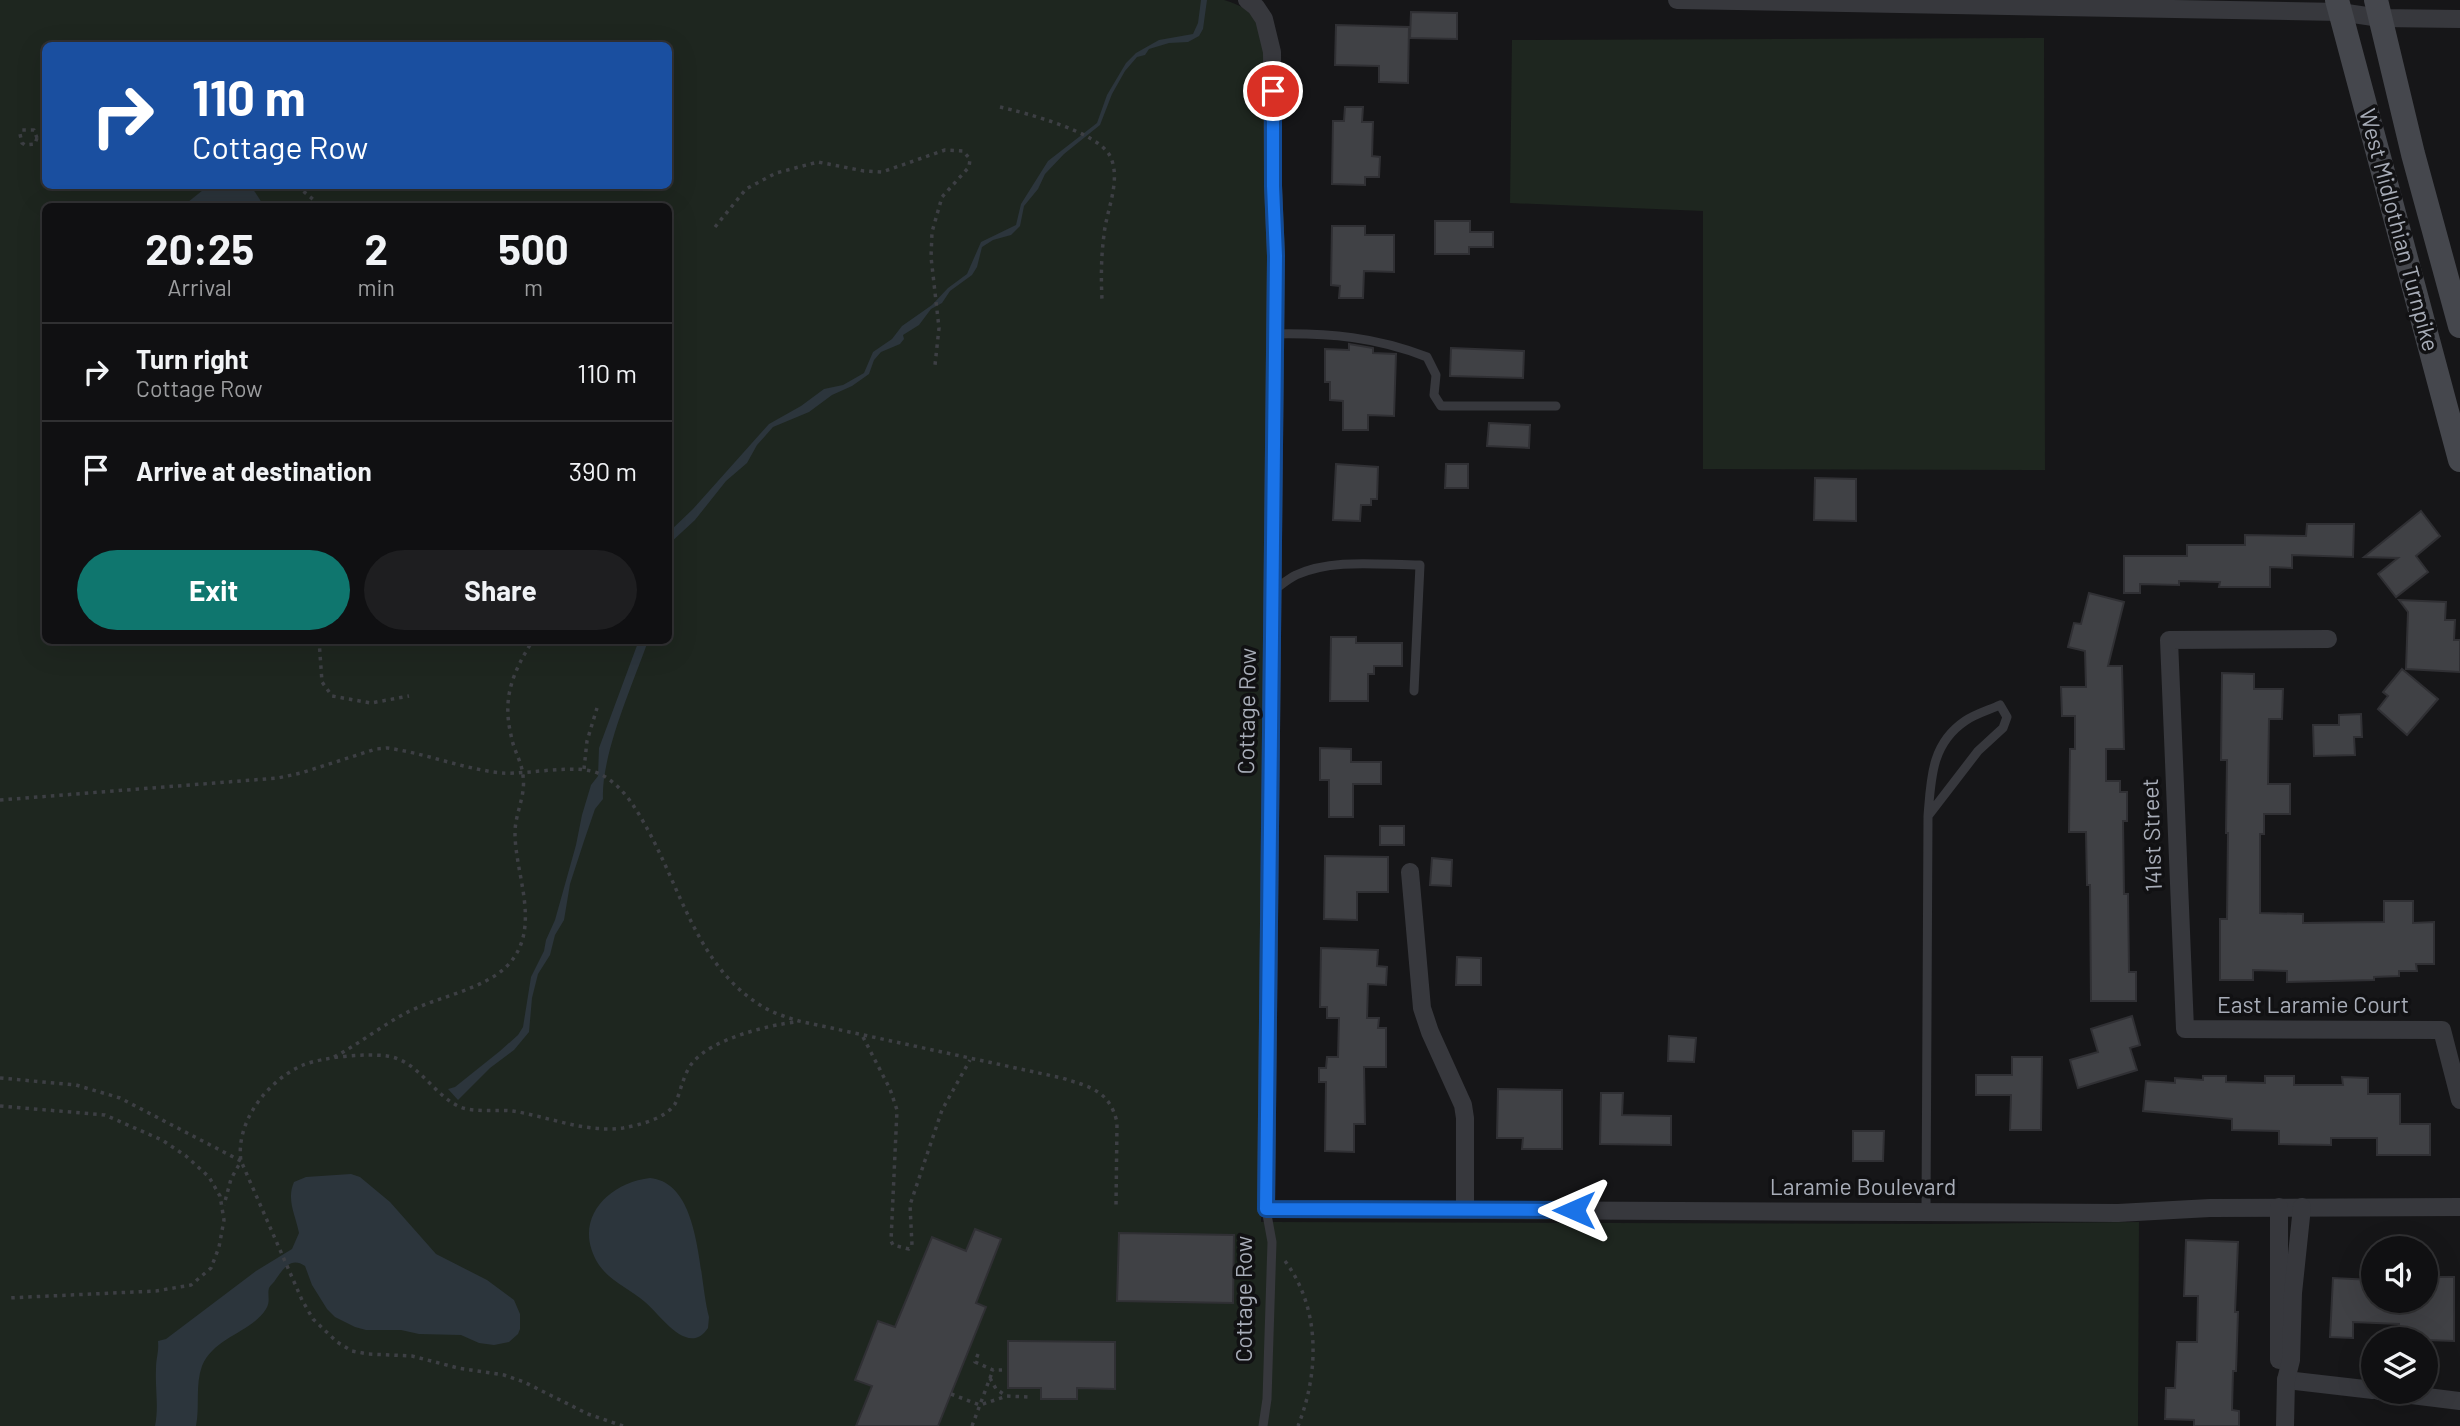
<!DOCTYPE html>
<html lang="en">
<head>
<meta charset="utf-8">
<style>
	body { margin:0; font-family:Barlow,sans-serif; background:#1e1e20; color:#f1f3f6; height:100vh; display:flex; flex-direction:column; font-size:26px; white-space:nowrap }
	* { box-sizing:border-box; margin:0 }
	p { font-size:23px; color:#9c9d9f }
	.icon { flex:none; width:38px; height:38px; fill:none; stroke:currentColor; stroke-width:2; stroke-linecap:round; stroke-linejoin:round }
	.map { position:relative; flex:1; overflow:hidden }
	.details { position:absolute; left:42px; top:203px; width:630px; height:441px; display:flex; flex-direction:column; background:#101012; border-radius:10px; box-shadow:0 7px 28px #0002,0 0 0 2px #303032 }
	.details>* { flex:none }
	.top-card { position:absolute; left:42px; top:42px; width:630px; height:147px; border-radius:10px; box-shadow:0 7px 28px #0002,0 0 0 2px #303032; background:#1a4fa0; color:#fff; overflow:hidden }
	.buttons { position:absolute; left:2361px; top:1236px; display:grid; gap:14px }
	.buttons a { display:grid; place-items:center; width:77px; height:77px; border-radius:50%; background:#101012; box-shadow:0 7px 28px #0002,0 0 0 2px #303032; font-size:35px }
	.pin { position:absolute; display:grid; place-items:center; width:60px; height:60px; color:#fff; margin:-30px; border:4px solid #fff; border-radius:50%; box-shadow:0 2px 7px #0007 }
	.me { position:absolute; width:77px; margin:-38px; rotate:270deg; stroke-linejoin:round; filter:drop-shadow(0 0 5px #0008) }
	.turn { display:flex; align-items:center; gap:24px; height:147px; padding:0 35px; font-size:32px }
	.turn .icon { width:91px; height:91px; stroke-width:2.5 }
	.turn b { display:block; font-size:49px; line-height:60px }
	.eta { display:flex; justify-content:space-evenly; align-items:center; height:119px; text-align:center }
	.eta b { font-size:42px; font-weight:700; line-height:49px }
	.cta { display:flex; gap:14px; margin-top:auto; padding:14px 35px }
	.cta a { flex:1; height:80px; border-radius:42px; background:#0f766e; color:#fff; font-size:28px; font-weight:700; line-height:80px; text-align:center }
	.cta a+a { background:#1e1e20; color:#f1f3f6 }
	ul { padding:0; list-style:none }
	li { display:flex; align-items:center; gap:21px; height:98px; padding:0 35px; border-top:2px solid #303032 }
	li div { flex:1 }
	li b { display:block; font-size:26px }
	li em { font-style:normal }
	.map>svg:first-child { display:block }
</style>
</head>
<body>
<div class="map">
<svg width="2460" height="1426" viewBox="0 0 2460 1426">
	<rect width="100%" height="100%" fill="#161618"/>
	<!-- green -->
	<g fill="#1e261f" fill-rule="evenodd">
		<path d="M0,0H1224C1260,10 1260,28 1265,61L1270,269L1261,1222L1946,1224L2139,1222L2138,1426H0ZM46,46H668V186H46ZM46,206H668V640H46Z"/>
		<path d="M2044,38L2045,470L1703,469V211L1510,203L1512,40Z"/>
	</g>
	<!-- water -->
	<g fill="#2c353c">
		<path d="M1201,0H1207L1203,29L1199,36L1188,42L1169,43L1149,49L1145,55L1137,57L1125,71L1112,94L1100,125L1064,154L1045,174L1038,189L1024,206L1020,226L1011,235L993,240L982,247L977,267L972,275L950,291L942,303L931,309L919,325L903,335L904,339L900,344L881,352L874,360L869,374L852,386L832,395L809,412L773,427L757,445L747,463L726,481L695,520L669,544V532L693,509L769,424L801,406L824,389L843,385L864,373L873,352L892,339L902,326L932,305L948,288L967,274L981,242L1016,225L1021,204L1048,161L1097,123L1107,95L1126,63L1136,53L1159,40L1193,34L1198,23Z"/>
		<path d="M208,186H251L264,206H183Z"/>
		<path d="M639,640L648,641C633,684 601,754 603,799L595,809L584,841L570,884L564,920L555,935L550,955L538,974L532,998L529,1032L514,1050L490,1068L458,1100L448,1089L455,1087L500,1051L518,1035L523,1027L531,977L544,951L546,940L555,920L576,845L582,815L591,785L598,776L599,748Z"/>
		<path d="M351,1174L360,1177L390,1202L436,1254L487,1280L514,1300L520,1314V1329L518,1334L509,1342L494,1345L479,1343L461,1335L419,1334L401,1330H366L355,1327L335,1317L327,1309L312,1285L305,1266C291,1256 283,1269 276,1279C274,1283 271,1284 269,1288C267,1295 271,1301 266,1309C251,1333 214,1337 202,1366C195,1385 200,1407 196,1426H155C159,1407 155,1388 156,1369C156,1357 159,1353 158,1341L166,1339L256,1271L292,1249L299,1233C296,1216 286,1200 294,1182L306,1177Z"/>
		<path d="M650,1178C702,1183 698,1277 709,1317L708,1328C688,1358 660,1314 645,1302C631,1290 610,1281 599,1265C571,1222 606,1183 650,1178Z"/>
	</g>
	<!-- building -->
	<g fill="#404145" stroke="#303034" stroke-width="2">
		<path d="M1411,12L1457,13V39L1410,38Z"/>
		<path d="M1336,25L1409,27L1408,83L1379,82V66L1335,65Z"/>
		<path d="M1345,107H1363L1362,122H1373L1372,156L1380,157L1379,177H1365V185L1332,184L1333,121H1344Z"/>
		<path d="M1435,221H1470V232H1493V247H1469V254H1435Z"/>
		<path d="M1332,226H1365V235H1394V272L1364,271L1363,298H1339L1340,286L1331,285Z"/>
		<path d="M1349,344L1373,348V353L1396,354L1394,416L1368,415V430H1343V401L1330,400V382H1325V349L1349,350Z"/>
		<path d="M1451,348L1524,351L1523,378L1450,376Z"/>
		<path d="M1489,423L1530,425L1529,448L1487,446Z"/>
		<path d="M1336,464L1378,467L1377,499H1371V505H1361L1360,521L1333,520Z"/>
		<path d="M1446,464H1468V488H1445Z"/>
		<path d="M1815,478L1856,479V521L1814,520Z"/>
		<path d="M2421,511L2440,536L2416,556L2428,572L2396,597L2378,574L2398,558L2364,557Z"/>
		<path d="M2307,524H2354L2353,557L2292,555V568L2270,567V587H2219L2220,582L2179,581V585L2140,584V593H2124V556H2187V545H2245V535L2306,536Z"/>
		<path d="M2089,593L2124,602L2108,666H2122L2124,749H2106V781H2120V792H2127V821H2123L2124,894H2128L2129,972H2136V1001H2091L2090,885H2087L2086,832H2069L2070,749H2075V716H2062L2061,687H2086L2085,651L2068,647L2074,623L2081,624Z"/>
		<path d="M2399,600L2446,602L2445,620H2455L2454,640H2460V672L2406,669L2408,612Z"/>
		<path d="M1331,637H1356V643H1402V666H1374V674H1368V701H1330Z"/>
		<path d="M2402,669L2438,699L2407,735L2378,709L2388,696L2383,692Z"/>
		<path d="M2222,673L2254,674V689H2283L2282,719H2269L2268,784H2290V814H2264V834H2260V913L2303,914V923L2384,922V901H2413V923L2434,922V964H2416L2417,971H2399V976L2374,977V980L2287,982V971L2253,970V980H2220V919H2227L2228,833H2226L2227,760H2221Z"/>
		<path d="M2361,714L2362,737H2354L2355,755L2314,756L2313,725H2339V715Z"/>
		<path d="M1320,748L1351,749V762H1381V784H1353V817H1329V780H1320Z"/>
		<rect x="1380" y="826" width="24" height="19"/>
		<path d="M1325,856L1388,857V892H1357V920L1324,919Z"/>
		<path d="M1432,858L1452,860L1451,886L1430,885Z"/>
		<path d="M1321,948L1378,950L1377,966L1387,967L1386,985L1368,984L1367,1018H1379L1378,1028H1386V1067H1364L1365,1124H1354V1152L1325,1151L1326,1082H1319V1068H1326L1327,1057H1338L1339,1018H1327V1007H1320Z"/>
		<path d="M1457,957L1481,958V985H1456Z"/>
		<path d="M2132,1016L2140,1045L2130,1048L2137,1070L2078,1088L2070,1060L2098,1052L2091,1029Z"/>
		<path d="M1669,1036L1696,1038L1694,1062L1668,1061Z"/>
		<path d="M2012,1057H2042L2041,1130H2010L2011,1095H1976V1075H2012Z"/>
		<path d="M2203,1076H2226V1082L2265,1083V1076H2294V1085H2343L2342,1077L2368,1078V1094H2400V1124H2430V1155H2377V1138H2331V1145L2279,1144V1131L2232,1130V1119L2143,1111L2146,1081L2175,1083V1078L2203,1080Z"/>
		<path d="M1498,1089L1562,1090V1149H1522L1523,1138H1497Z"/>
		<path d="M1601,1093H1623L1622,1115L1671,1116V1145L1600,1144Z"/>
		<path d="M1853,1131H1884L1883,1161H1853Z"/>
		<path d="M975,1229L1001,1239L976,1303L986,1307L938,1426H856L872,1386L855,1380L878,1321L895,1327L932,1237L966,1251Z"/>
		<path d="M1119,1233L1234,1235L1233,1303L1117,1301Z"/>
		<path d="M2186,1240L2238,1242L2235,1312H2238L2236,1371H2233L2232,1410L2239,1411V1426H2194V1420L2165,1419L2166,1388H2175L2177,1342H2197L2198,1296H2184Z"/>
		<path d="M2426,1277H2454V1341L2399,1339V1324L2353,1322V1338L2330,1337L2333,1278L2373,1280V1300H2426Z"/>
		<path d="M1008,1341L1115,1342V1389L1077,1388V1399H1041V1388H1008Z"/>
	</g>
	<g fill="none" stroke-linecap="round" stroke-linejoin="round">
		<!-- path -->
		<g stroke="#3d3f44" stroke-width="3.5" stroke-dasharray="3.5 5" stroke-linecap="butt">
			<path d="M1000,107C1026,113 1098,132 1110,156C1122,180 1106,211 1104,235C1101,257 1101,278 1102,300"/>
			<path d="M37,138L35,144L25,145L22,143L20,134L22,130H34L37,138L46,140"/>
			<path d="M116,186H126"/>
			<path d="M297,186L321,206"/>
			<path d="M715,227L746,189L776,173L818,162L864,171L882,172L945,150L963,151L970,159L969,167L942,197L932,232L931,257L939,328L935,365"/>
			<path d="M319,640L322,682L332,696L371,703L409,696"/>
			<path d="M584,769L587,741L597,708"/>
			<path d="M0,800L278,778L301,773L376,749L387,748C425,753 463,769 502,773C529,775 579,762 602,775C624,787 637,810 649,832C681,891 699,967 760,1005C772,1013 786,1017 799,1021L1062,1078C1090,1087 1109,1090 1117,1122L1116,1207"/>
			<path d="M863,1037L890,1089L897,1110L891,1241L893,1245L909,1249L912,1245L910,1205L942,1110L970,1060"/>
			<path d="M334,1057C359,1044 381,1026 406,1013C436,997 483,990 507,966C543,929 515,876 515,833C515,813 526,796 523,776C522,762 513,749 511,735C502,697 513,672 533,640"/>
			<path d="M0,1078L76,1085L120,1098L241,1161L231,1179L224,1205"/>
			<path d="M0,1106L105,1115L162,1140L186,1156L209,1177L220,1196L224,1220L219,1247L211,1268L191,1285L156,1291L7,1298"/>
			<path d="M1285,1261C1321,1309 1319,1373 1298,1426"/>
			<path d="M978,1354L975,1362L993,1370H1002"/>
			<path d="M990,1378L996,1389L1005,1395"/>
			<path d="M951,1394L980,1405L1007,1396L1028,1397"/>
			<path d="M623,1426L588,1414L524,1382L504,1375L458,1368L412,1356L368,1354L352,1351L337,1342L313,1319L302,1300L241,1161C235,1122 268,1080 303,1065C323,1057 366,1053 387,1056C418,1060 433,1095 460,1107C476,1113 497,1109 513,1111C549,1117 586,1133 623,1128C639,1125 665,1119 675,1104C678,1098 680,1090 682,1084C685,1076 688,1067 694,1061C713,1039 768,1025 796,1022"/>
			<path d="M972,1426L993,1370"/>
		</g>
		<!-- lane -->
		<g stroke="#37383d" stroke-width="9">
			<path d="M1275,334C1330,333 1376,337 1427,357L1436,375L1434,395L1441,406H1556"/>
			<path d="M1274,590C1281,585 1288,579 1296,575C1333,558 1381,565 1420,565L1414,691"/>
			<path d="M1926,1212L1928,816C1931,779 1931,744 1965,721C1975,714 1989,710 2000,705L2007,717L2003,728L1978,751L1928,816"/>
			<path d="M1263,1426L1267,1399L1272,1242L1266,1209"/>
		</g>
		<!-- street -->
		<g stroke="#37383d" stroke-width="18">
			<path d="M1247,0L1256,7L1264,19L1272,52L1273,185L1276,256L1266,1209L2118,1213L2210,1208L2460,1207"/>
			<path d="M1677,0L2340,12L2380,18L2460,19"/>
			<path d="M2328,639L2169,640L2185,1029L2442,1030L2460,1100"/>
			<path d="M1410,872L1422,1008L1430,1032L1463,1105L1465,1118V1210"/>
			<path d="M2279,1360V1207"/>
			<path d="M2286,1380L2373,1390"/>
			<path d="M2379,1391L2460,1401"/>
			<path d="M2285,1426L2286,1380L2291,1360L2293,1293L2302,1207"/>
		</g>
		<!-- secondary -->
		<g stroke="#45474d" stroke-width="24">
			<path d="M2337,0L2460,460"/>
			<path d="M2376,0L2413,154L2460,326"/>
		</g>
	</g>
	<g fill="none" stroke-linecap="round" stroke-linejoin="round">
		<defs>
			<path id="route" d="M1273,91V186L1276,256L1266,1209L1574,1210"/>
		</defs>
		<!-- route casing -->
		<use href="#route" stroke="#114b97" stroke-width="18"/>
		<!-- route -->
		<use href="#route" stroke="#1a73e8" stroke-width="12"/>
	</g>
	<g text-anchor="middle" stroke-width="7" stroke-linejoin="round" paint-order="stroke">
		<!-- street labels -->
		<g font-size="23" fill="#a8adb8" stroke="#111113">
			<text transform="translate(2399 230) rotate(75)" y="8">West Midlothian Turnpike</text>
			<text transform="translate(1247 711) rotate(-89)" y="8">Cottage Row</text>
			<text transform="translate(2152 835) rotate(-92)" y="8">141st Street</text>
			<text x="2313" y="1013">East Laramie Court</text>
			<text x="1863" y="1195">Laramie Boulevard</text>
			<text transform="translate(1244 1299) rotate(-90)" y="8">Cottage Row</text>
		</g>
	</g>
</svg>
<div class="buttons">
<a><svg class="icon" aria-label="sound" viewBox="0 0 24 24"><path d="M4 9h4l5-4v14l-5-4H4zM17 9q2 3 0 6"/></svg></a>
<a><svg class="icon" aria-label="layers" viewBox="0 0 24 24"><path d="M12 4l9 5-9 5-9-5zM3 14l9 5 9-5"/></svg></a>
</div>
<div class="pin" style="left:1273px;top:91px;background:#d93025"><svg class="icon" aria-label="arrive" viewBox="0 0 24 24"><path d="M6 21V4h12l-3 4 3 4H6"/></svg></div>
<svg class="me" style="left:1574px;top:1210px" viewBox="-20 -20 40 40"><path d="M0-17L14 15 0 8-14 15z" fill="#1a73e8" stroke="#fff" stroke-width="4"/></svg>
<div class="top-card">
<div class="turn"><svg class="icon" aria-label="right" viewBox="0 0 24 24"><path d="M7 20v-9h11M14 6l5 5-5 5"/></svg><div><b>110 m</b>Cottage Row</div></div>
</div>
<section class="details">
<div class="eta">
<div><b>20:25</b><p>Arrival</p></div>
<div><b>2</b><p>min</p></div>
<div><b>500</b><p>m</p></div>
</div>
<ul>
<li><svg class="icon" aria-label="right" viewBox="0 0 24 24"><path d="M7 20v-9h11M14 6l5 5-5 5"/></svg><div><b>Turn right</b><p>Cottage Row</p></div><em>110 m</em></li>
<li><svg class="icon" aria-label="arrive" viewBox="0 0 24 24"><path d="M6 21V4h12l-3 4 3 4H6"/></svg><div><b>Arrive at destination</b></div><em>390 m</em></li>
</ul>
<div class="cta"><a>Exit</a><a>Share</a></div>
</section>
</div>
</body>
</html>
